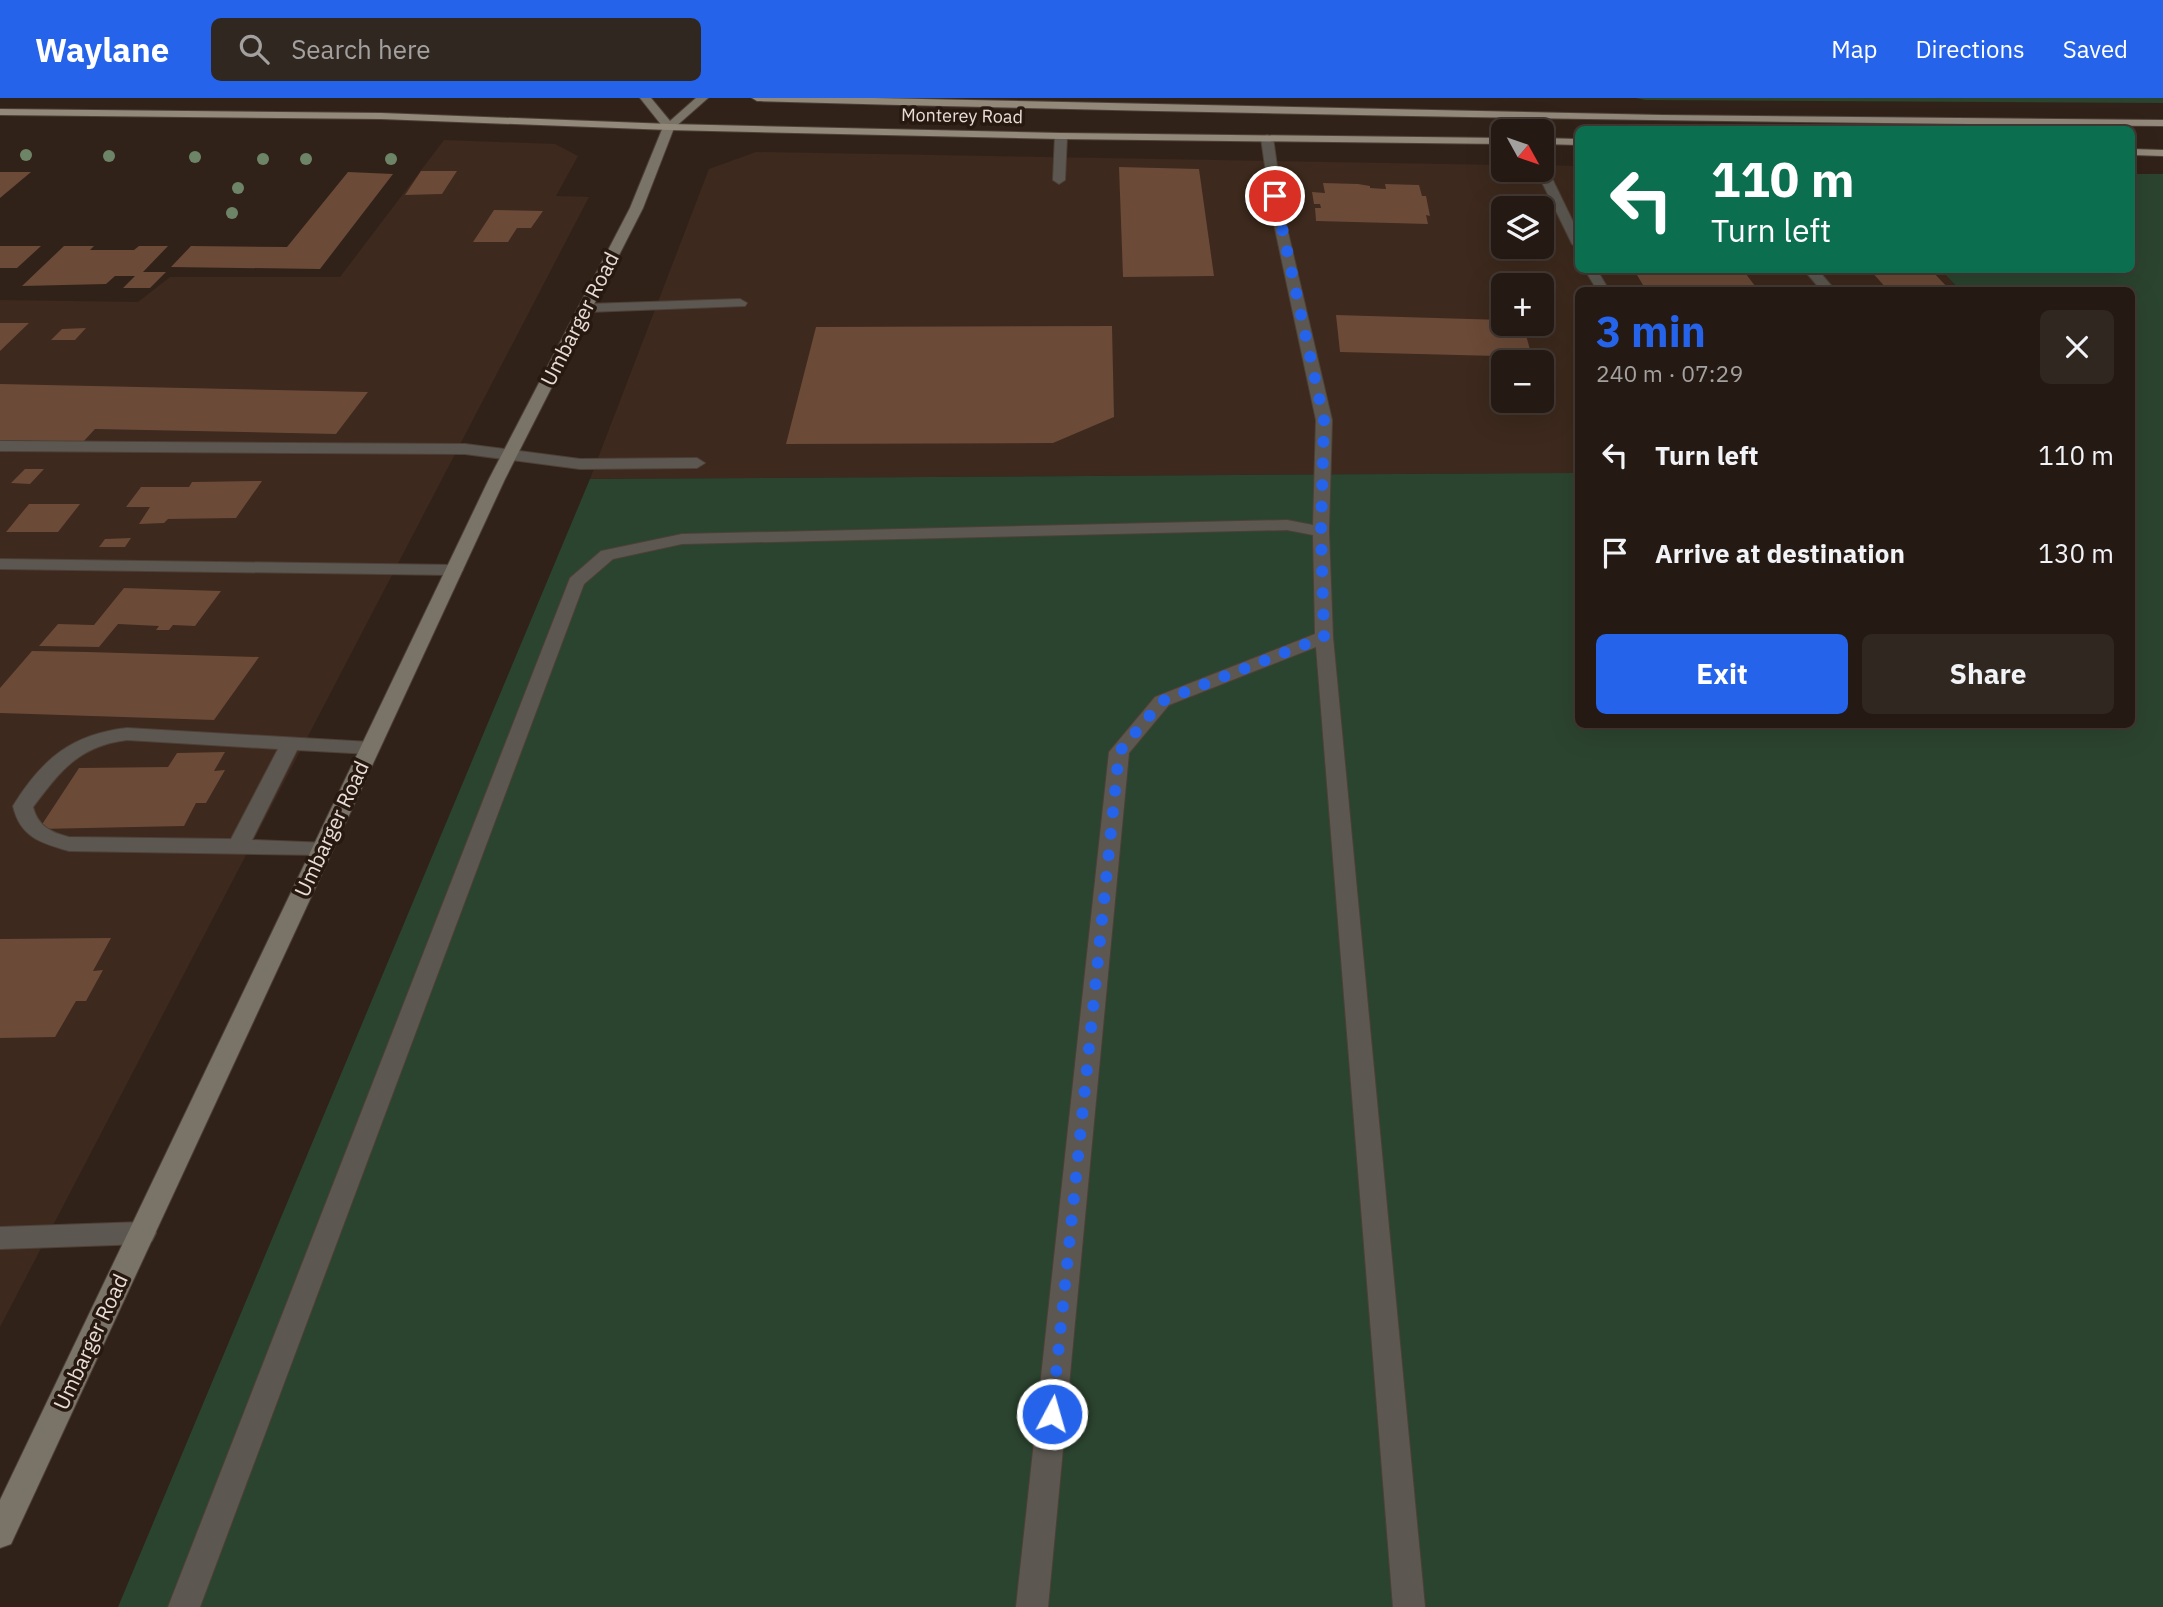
<!DOCTYPE html>
<html lang="en">
<head>
<meta charset="utf-8">
<style>
	body { margin:0; font-family:"IBM Plex Sans",sans-serif; background:#312721; color:#f1f3f6; height:100vh; display:flex; flex-direction:column; font-size:26px; white-space:nowrap }
	* { box-sizing:border-box; margin:0 }
	p { font-size:23px; color:#a3a1a0 }
	.icon { flex:none; width:38px; height:38px; fill:none; stroke:currentColor; stroke-width:2; stroke-linecap:round; stroke-linejoin:round }
	.map { position:relative; flex:1; overflow:hidden }
	.side { position:absolute; left:1575px; top:189px; width:560px; height:441px; display:flex; flex-direction:column; background:#251a13; border-radius:10px; box-shadow:0 7px 28px #0002,0 0 0 2px #423833 }
	.side>* { flex:none }
	.banner { position:absolute; left:1575px; top:28px; width:560px; height:147px; border-radius:10px; box-shadow:0 7px 28px #0002,0 0 0 2px #423833; background:#0b6e4f; color:#fff; overflow:hidden }
	.needle { width:46px; rotate:130deg }
	.buttons { position:absolute; left:1491px; top:21px; display:grid; gap:14px }
	.buttons a { display:grid; place-items:center; width:63px; height:63px; border-radius:10px; background:#251a13; box-shadow:0 7px 28px #0002,0 0 0 2px #423833; font-size:35px }
	.pin { position:absolute; display:grid; place-items:center; width:60px; height:60px; color:#fff; margin:-30px; border:4px solid #fff; border-radius:50%; box-shadow:0 2px 7px #0007 }
	.me { position:absolute; width:77px; margin:-38px; rotate:6deg; stroke-linejoin:round; filter:drop-shadow(0 0 5px #0008) }
	.turn { display:flex; align-items:center; gap:24px; height:147px; padding:0 21px; font-size:32px }
	.turn .icon { width:91px; height:91px; stroke-width:2.5 }
	.turn b { display:block; font-size:49px; line-height:60px }
	.round { display:grid; place-items:center; flex:none; width:74px; height:74px; border-radius:10px; background:#312721 }
	.headline { display:flex; align-items:center; justify-content:space-between; height:119px; padding:0 21px }
	h1 { font-size:42px; font-weight:700; line-height:52px; color:#2563eb }
	.cta { display:flex; gap:14px; margin-top:auto; padding:14px 21px }
	.cta a { flex:1; height:80px; border-radius:10px; background:#2563eb; color:#fff; font-size:28px; font-weight:700; line-height:80px; text-align:center }
	.cta a+a { background:#312721; color:#f1f3f6 }
	ul { padding:0; list-style:none }
	li { display:flex; align-items:center; gap:21px; height:98px; padding:0 21px }
	li div { flex:1 }
	li b { display:block; font-size:26px }
	li em { font-style:normal }
	header { display:flex; align-items:center; gap:42px; box-sizing:border-box; height:98px; padding:0 35px; background:#2563eb; color:#fff }
	header strong { font-size:33px }
	nav { display:flex; gap:38px; margin-inline-start:auto; font-size:24px }
	.search { width:490px; height:63px; background:#312721; display:flex; align-items:center; gap:18px; box-sizing:border-box; padding:0 24px; border-radius:10px; color:#a3a1a0; font-size:26px }
	.map>svg:first-child { display:block }
</style>
</head>
<body>
<header>
<strong>Waylane</strong>
<div class="search"><svg class="icon" aria-label="search" viewBox="0 0 24 24"><circle cx="10" cy="10" r="6"/><path d="M15 15l6 6"/></svg>Search here</div>
<nav><a>Map</a><a>Directions</a><a>Saved</a></nav>
</header>
<div class="map">
<svg width="2163" height="1509" viewBox="0 0 2163 1509">
	<rect width="100%" height="100%" fill="#312219"/>
	<!-- built -->
	<g fill="#3d291d" fill-rule="evenodd">
		<path d="M444,42L555,46L578,58L556,98L589,99L0,1229V202L138,204L170,179H340Z"/>
		<path d="M756,54L1503,67V72H1542V67L1578,68V172H1941L1960,192H1578V375L590,381L709,71ZM1503,110H1542V149H1503ZM1503,187H1542V226H1503ZM1503,264H1542V303H1503Z"/>
	</g>
	<!-- green -->
	<g fill="#2b442f">
		<path d="M1636,0H2163V5L1645,2Z"/>
		<path d="M2132,76H2163V1509H118L590,381L1578,375V626H2132V192H1960L1941,172H2132Z"/>
	</g>
	<!-- building -->
	<g fill="#6b4a37">
		<path d="M1119,69L1199,71L1214,178L1123,179Z"/>
		<path d="M421,73H457L442,96L405,97Z"/>
		<path d="M0,74H31L0,100Z"/>
		<path d="M348,74L393,76L320,171L171,169L191,148L287,149Z"/>
		<path d="M1323,85L1358,86L1370,88V90L1386,91L1385,86L1419,87L1422,98H1426L1430,118L1426,117L1428,126L1316,123L1315,110H1321L1320,106H1314L1312,94L1325,95Z"/>
		<path d="M494,112L543,113L531,130H517L508,144H473Z"/>
		<path d="M0,148H41L17,170H0Z"/>
		<path d="M64,148H94L90,152H134L139,148H168L143,174H166L150,190H123L135,178H115L106,186L22,188Z"/>
		<path d="M1634,172H1743L1758,192H1646Z"/>
		<path d="M1870,172H1931L1950,192H1888Z"/>
		<path d="M1336,217L1503,222V226H1523L1532,259L1340,254Z"/>
		<path d="M0,225H29L0,253Z"/>
		<path d="M1112,228L1114,319L1053,345L786,346L816,229Z"/>
		<path d="M86,230L75,242H51L62,231Z"/>
		<path d="M0,286L368,294L336,336L95,331L83,344L0,342Z"/>
		<path d="M25,371H44L30,386L11,385Z"/>
		<path d="M262,383L236,420L168,421L164,425L139,426L150,409H126L141,389H189L192,384Z"/>
		<path d="M29,406H80L58,434H6Z"/>
		<path d="M131,440L125,449H99L105,441Z"/>
		<path d="M124,490L221,493L195,528L173,527L169,532H156L159,528L118,526L99,549L39,548L58,526L94,527Z"/>
		<path d="M32,553L88,554L259,559L214,622L0,615V590Z"/>
		<path d="M225,654L214,673L225,672L206,705H196L184,728L39,731L79,670L168,669L177,655Z"/>
		<path d="M111,840L93,873L103,872L86,903H76L55,939L0,940V841Z"/>
	</g>
	<g fill="none" stroke-linecap="round" stroke-linejoin="round">
		<defs>
			<g id="lane">
				<path d="M1061,35L1067,38L1065,82L1059,86L1053,82L1055,38Z"/>
				<path d="M1267,37L1273,40L1284,117L1332,322L1329,433L1333,539L1425,1509H1393L1316,549L1169,607L1129,655L1048,1509H1016L1109,654L1155,599L1315,536L1313,437L1287,432L682,446L613,461L584,486L200,1509H168L570,480L601,453L682,436L1287,422L1313,427L1316,322L1272,117L1261,40Z"/>
				<path d="M1542,69L1548,72L1578,134V150L1572,146L1536,72H1542Z"/>
				<path d="M1585,172H1597L1609,192H1597Z"/>
				<path d="M1804,172H1818L1835,192H1821Z"/>
				<path d="M740,201L747,205L745,208L588,214L581,210L588,206Z"/>
				<path d="M0,343L465,346L580,361L697,360L705,365L697,370L580,371L465,356L0,353Z"/>
				<path d="M0,461L454,467L463,472L454,477L0,471Z"/>
				<path d="M127,630L370,644L377,646L380,650L377,654L370,656L297,652L252,742L329,745L332,750L329,755L322,757L69,753C41,745 20,739 13,708C42,661 72,636 127,630ZM127,642L278,651L231,741L69,739C50,734 38,728 33,709C61,672 79,648 127,642Z"/>
				<path d="M143,1124L152,1127L156,1135L152,1143L143,1146L0,1151V1129Z"/>
			</g>
			<path id="secondary" d="M640,0H651L670,23L696,0H708L674,30L643,110L505,381L11,1446L0,1450V1402L489,381L630,110L663,29Z"/>
			<g id="primary">
				<path d="M752,0H874L1662,17L2163,22V28C1694,24 1226,16 757,3Z"/>
				<path d="M0,11L381,15L669,26L1061,35L1503,40V46L1061,41L669,32L381,21L0,17Z"/>
				<path d="M1542,40L1578,41V47L1542,46Z"/>
				<path d="M2132,51L2163,52V58L2132,57Z"/>
			</g>
		</defs>
		<!-- lane casing -->
		<use href="#lane" stroke="#4e4037" stroke-width="2"/>
		<!-- secondary casing -->
		<use href="#secondary" stroke="#4e4037" stroke-width="2"/>
		<!-- primary casing -->
		<use href="#primary" stroke="#4e4037" stroke-width="2"/>
		<!-- lane -->
		<use href="#lane" fill="#5c5851" fill-rule="evenodd"/>
		<!-- secondary -->
		<use href="#secondary" fill="#7a7468" fill-rule="evenodd"/>
		<!-- primary -->
		<use href="#primary" fill="#92897b" fill-rule="evenodd"/>
	</g>
	<!-- trees -->
	<g fill="#6e8467">
		<circle cx="26" cy="57" r="6"/>
		<circle cx="109" cy="58" r="6"/>
		<circle cx="195" cy="59" r="6"/>
		<circle cx="263" cy="61" r="6"/>
		<circle cx="306" cy="61" r="6"/>
		<circle cx="391" cy="61" r="6"/>
		<circle cx="238" cy="90" r="6"/>
		<circle cx="232" cy="115" r="6"/>
	</g>
	<g fill="none" stroke-linecap="round" stroke-linejoin="round">
		<!-- route -->
		<path stroke="#2563eb" stroke-width="12" stroke-dasharray="0 21.6" d="M1052,1316L1119,654L1162,603L1324,539L1321,433L1324,322L1275,98"/>
	</g>
	<g text-anchor="middle" stroke-width="7" stroke-linejoin="round" paint-order="stroke">
		<!-- far-street labels -->
		<g font-size="18" fill="#e7ddd7" stroke="#271810">
			<text transform="translate(962 18) rotate(1)" y="6">Monterey Road</text>
		</g>
		<!-- street labels -->
		<g font-size="21" fill="#e7ddd7" stroke="#271810">
			<text transform="translate(580 221) rotate(-63)" y="7">Umbarger Road</text>
			<text transform="translate(332 731) rotate(-65)" y="7">Umbarger Road</text>
			<text transform="translate(91 1244) rotate(-65)" y="7">Umbarger Road</text>
		</g>
	</g>
</svg>
<div class="buttons">
<a><svg class="needle" viewBox="-14 -14 28 28"><path d="M0-13l5 13h-10z" fill="#e53935"/><path d="M0 13l5-13h-10z" fill="#a3a1a0"/></svg></a>
<a><svg class="icon" aria-label="layers" viewBox="0 0 24 24"><path d="M12 4l9 5-9 5-9-5zM3 14l9 5 9-5"/></svg></a>
<a>+</a>
<a>−</a>
</div>
<div class="pin" style="left:1275px;top:98px;background:#d93025"><svg class="icon" aria-label="arrive" viewBox="0 0 24 24"><path d="M6 21V4h12l-3 4 3 4H6"/></svg></div>
<svg class="me" style="left:1052px;top:1316px" viewBox="-20 -20 40 40"><circle r="17" fill="#2563eb" stroke="#fff" stroke-width="3"/><path d="M0-11L8 9 0 5-8 9z" fill="#fff"/></svg>
<div class="banner">
<div class="turn"><svg class="icon" aria-label="left" viewBox="0 0 24 24"><path d="M17 20v-9H6M10 6l-5 5 5 5"/></svg><div><b>110 m</b>Turn left</div></div>
</div>
<section class="side">
<div class="headline"><div><h1>3 min</h1><p>240 m · 07:29</p></div><a class="round"><svg class="icon" aria-label="close" viewBox="0 0 24 24"><path d="M6 6l12 12M18 6L6 18"/></svg></a></div>
<ul>
<li><svg class="icon" aria-label="left" viewBox="0 0 24 24"><path d="M17 20v-9H6M10 6l-5 5 5 5"/></svg><div><b>Turn left</b></div><em>110 m</em></li>
<li><svg class="icon" aria-label="arrive" viewBox="0 0 24 24"><path d="M6 21V4h12l-3 4 3 4H6"/></svg><div><b>Arrive at destination</b></div><em>130 m</em></li>
</ul>
<div class="cta"><a>Exit</a><a>Share</a></div>
</section>
</div>
</body>
</html>
